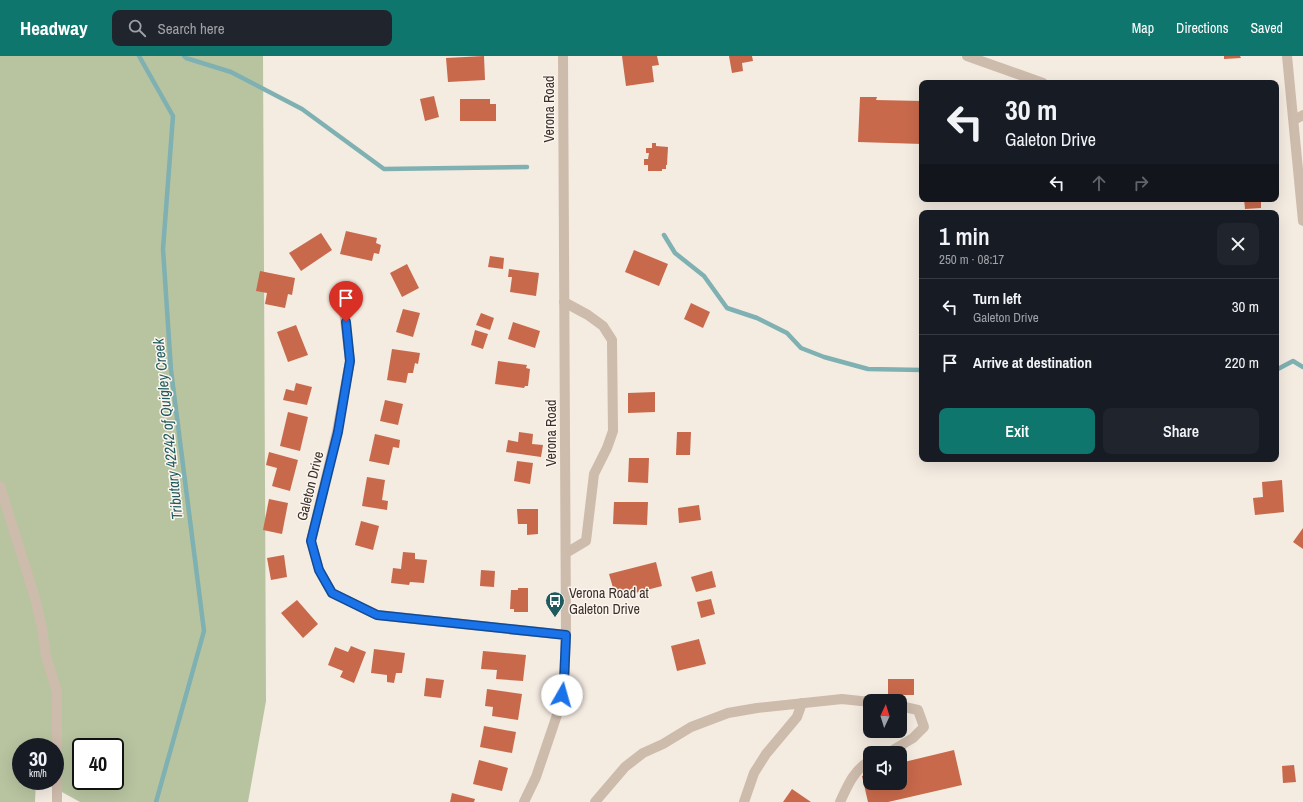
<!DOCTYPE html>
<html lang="en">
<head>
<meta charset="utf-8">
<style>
	body { margin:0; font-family:"Archivo Narrow",sans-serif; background:#20242c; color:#f1f3f6; height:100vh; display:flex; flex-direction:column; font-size:15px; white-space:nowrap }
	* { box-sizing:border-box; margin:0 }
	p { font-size:13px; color:#9ea1a6 }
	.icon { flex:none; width:22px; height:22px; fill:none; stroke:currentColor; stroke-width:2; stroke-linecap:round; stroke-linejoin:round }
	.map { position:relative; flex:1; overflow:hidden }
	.side { position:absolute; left:919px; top:154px; width:360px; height:252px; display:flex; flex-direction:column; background:#171b24; border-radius:8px; box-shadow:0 4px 16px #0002 }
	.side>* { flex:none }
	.top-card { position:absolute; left:919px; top:24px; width:360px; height:122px; border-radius:8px; box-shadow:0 4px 16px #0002; background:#171b24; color:#f1f3f6; overflow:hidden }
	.needle { width:26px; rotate:4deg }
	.controls { position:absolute; left:863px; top:638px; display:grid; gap:8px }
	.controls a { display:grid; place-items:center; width:44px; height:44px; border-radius:8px; background:#171b24; box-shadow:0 4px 16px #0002; font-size:20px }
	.speed { position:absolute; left:12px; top:682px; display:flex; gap:8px; font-size:20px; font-weight:700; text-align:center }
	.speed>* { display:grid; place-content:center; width:52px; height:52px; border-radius:50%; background:#171b24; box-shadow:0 4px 16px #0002; line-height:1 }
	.speed small { font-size:10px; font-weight:400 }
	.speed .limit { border:2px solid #111; border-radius:6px; background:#fff; color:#111 }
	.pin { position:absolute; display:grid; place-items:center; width:34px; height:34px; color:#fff; margin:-41px -17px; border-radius:50% 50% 50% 0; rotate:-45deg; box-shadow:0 0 4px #0007 }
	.pin .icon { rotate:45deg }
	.me { position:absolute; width:44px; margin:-22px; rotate:7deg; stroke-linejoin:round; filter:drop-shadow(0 0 3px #0008) }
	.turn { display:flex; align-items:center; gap:14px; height:84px; padding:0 20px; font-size:18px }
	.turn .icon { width:52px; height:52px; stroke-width:2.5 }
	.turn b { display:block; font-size:28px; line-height:34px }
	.lanes { display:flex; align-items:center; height:38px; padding:0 20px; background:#0003; justify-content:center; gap:20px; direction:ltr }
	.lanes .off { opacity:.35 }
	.round { display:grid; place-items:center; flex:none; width:42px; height:42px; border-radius:8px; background:#20242c }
	.summary { display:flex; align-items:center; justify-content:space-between; height:68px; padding:0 20px }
	h1 { font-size:24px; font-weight:600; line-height:30px }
	.action { display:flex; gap:8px; margin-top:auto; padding:8px 20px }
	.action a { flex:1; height:46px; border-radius:8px; background:#0f766e; color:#fff; font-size:16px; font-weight:600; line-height:46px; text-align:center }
	.action a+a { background:#20242c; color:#f1f3f6 }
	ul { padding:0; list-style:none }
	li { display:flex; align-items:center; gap:12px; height:56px; padding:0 20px; border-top:1px solid #363941 }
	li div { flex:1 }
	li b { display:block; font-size:15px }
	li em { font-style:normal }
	header { display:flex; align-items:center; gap:24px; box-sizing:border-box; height:56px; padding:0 20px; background:#0f766e; color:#fff }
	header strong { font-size:19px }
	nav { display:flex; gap:22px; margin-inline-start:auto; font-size:14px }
	.search { width:280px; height:36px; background:#20242c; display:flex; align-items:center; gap:10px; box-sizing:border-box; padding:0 14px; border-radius:8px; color:#9ea1a6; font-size:15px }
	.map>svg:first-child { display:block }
</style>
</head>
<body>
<header>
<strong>Headway</strong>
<div class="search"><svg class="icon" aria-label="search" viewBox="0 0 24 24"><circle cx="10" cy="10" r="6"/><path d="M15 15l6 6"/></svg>Search here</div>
<nav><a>Map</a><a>Directions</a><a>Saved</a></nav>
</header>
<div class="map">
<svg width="1303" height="746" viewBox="0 0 1303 746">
	<rect width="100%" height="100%" fill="#f4ebe1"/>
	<!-- green -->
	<path fill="#b8c4a0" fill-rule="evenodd" d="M0,0H263L266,645L248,746H80L42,725H55V691H21V725H36L35,746H0ZM81,691H115V725H81Z"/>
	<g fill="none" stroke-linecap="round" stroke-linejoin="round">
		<!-- stream -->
		<g stroke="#7fb0b2" stroke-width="4.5">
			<path d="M139,0L173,60L163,193L171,314L204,575L156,746"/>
			<path d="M184,0L186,2L231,16L302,53L384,113L527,111"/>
			<path d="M664,179L675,197L704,220L727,252L757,262L787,277L801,292L824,301L868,313L922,314"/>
			<path d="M1276,314L1293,305L1303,311"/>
		</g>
	</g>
	<!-- building -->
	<g fill="#c8694b">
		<path d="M484,0L485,24L448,26L446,2Z"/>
		<path d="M622,0H657L659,9L652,10L654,26L626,30Z"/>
		<path d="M729,0H752L753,5L742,7L743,15L732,17Z"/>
		<path d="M1224,0H1240L1241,2L1224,3Z"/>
		<path d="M434,40L439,61L425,65L420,43Z"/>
		<path d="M860,41H877L876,44L922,45V88L858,86Z"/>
		<path d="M460,43H490V48H496V65H460Z"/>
		<path d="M652,87H656V90L668,91L667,109H666V113H662V115H648V109H644V103H648L649,97H646V92H652Z"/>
		<path d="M1244,143H1261V152L1245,153Z"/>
		<path d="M346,175L377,182L376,187L381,189L379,198L374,197L372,205L340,198Z"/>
		<path d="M321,177L332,194L301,215L289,197Z"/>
		<path d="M634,194L668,208L659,230L625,216Z"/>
		<path d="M490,200L504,202L503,213L488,211Z"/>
		<path d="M407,208L419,232L402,241L390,217Z"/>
		<path d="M509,213L539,217L536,240L510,236L512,221H508Z"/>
		<path d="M260,215L295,222L292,239L288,238L285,252L265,248L267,237L256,235Z"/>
		<path d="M691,247L710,256L703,272L684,263Z"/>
		<path d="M403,253L420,257L413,281L396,276Z"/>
		<path d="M481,257L494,262L490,274L476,269Z"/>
		<path d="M513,266L540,275L535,292L508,283Z"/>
		<path d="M296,269L308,299L288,306L277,276Z"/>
		<path d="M475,274L488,278L483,293L471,289Z"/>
		<path d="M392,293L420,297L418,308L415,307L413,317H408L406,327L387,324Z"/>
		<path d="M498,305L527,309L526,312L530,313L528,330H525L524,332L495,328Z"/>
		<path d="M296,327L312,331L307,349L283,344L286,333L294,335Z"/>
		<path d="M655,336V356L628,357V337Z"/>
		<path d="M385,344L403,348L398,369L380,365Z"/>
		<path d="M288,356L308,361L300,395L280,390Z"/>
		<path d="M519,376L533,378L532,388L543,389L541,401L506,396L508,384L518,386Z"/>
		<path d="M677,376H691L690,399H676Z"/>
		<path d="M375,378L400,384L399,392L393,391L389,409L369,405Z"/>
		<path d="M269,396L298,404L290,435L272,430L277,412L266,409Z"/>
		<path d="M629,402H649L648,427L628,426Z"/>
		<path d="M517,405L533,407L530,428L514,425Z"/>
		<path d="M367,421L385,424L382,444L388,445L387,454L362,450Z"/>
		<path d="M1282,424L1284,456L1255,459L1253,442L1263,441L1262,426Z"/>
		<path d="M269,443L288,447L282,478L263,474Z"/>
		<path d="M614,446H648L647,469L613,468Z"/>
		<path d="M699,449L701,464L679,467L678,452Z"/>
		<path d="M517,453H538V478L527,479V468H518Z"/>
		<path d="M361,465L379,470L373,494L355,489Z"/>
		<path d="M1303,472V493L1293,486Z"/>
		<path d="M403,496L415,497V503L427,504L424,527L410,526L409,529L391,527L393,512L401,513Z"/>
		<path d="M284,499L287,521L271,524L267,502Z"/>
		<path d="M656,506L662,530L616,542L609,518Z"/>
		<path d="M481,514L495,515L494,531L480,530Z"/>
		<path d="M712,515L716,531L696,536L691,521Z"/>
		<path d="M518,532H528V556H514V553H510L511,534H518Z"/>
		<path d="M711,543L715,558L701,562L697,546Z"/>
		<path d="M297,544L318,568L303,582L281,557Z"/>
		<path d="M699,583L706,608L677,615L671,590Z"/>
		<path d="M351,590L366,596L354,627L340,621L343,615L328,609L335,591L348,596Z"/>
		<path d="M374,593L405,597L402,617H396L394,627L387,626V619L371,617Z"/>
		<path d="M483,595L526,599L523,625L496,623L497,614L481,613Z"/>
		<path d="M426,622L444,624L441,642L424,640Z"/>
		<rect x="888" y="623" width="26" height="16"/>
		<path d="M487,633L522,638L518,664L492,660L493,651L485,650Z"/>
		<path d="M484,670L516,676L512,697L480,691Z"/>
		<path d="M954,694L962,729L888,746H868L862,720L870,718V727H900V707Z"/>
		<path d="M479,704L508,712L502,735L473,728Z"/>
		<path d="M1294,709L1296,726L1283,727L1282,710Z"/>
		<path d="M792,733L811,746H783Z"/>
		<path d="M452,737L475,743L474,746H450Z"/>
	</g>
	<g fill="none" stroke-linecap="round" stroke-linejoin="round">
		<!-- minor -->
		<g stroke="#cdbbac" stroke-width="10">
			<path d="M967,0L1043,27"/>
			<path d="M1287,0L1303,165"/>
			<path d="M1294,64L1303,59"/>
			<path d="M564,246L588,259L603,270L612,284L613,375L607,392L594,418L586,485L566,497"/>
			<path d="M344,254L350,305L337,376L311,485L319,514L332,537L377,559L566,579"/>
			<path d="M0,430L35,542L42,572L46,600L57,636V746"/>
			<path d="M888,697L913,682L924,671L918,654L900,650"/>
			<path d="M524,746L536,721L559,653L564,626L566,579L563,0"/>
			<path d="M595,746L625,711L643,697L663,688L691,671L728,657L757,652L842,643L870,646"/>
			<path d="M744,746L754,717L766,698L797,661L802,647"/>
			<path d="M840,746C847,731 854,713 870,705"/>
		</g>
	</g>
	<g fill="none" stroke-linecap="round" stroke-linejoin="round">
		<defs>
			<path id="route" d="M346,266L350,305L338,376L311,485L319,514L332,537L377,559L566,579L564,626L562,639"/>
		</defs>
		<!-- route casing -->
		<use href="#route" stroke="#114b97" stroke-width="10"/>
		<!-- route -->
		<use href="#route" stroke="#1a73e8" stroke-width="7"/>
	</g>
	<!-- icons -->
	<defs>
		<symbol id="bus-pin" viewBox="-11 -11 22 30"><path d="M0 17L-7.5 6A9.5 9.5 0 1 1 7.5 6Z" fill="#1f5a5e" stroke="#fbf5ee"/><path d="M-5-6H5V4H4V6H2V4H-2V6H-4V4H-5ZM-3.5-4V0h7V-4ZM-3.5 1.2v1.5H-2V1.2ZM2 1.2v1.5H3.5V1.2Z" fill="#fff"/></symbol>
	</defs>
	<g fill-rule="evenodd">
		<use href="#bus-pin" x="544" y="534" width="22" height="30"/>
	</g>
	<g text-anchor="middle" stroke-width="3" stroke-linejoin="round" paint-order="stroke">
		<!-- street labels -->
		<g font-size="14" fill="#3b302b" stroke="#fbf5ee">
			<text transform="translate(549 53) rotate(-90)" y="5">Verona Road</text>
			<text transform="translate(551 377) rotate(-90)" y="5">Verona Road</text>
			<text transform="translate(310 430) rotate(-76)" y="5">Galeton Drive</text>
		</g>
		<!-- poi labels -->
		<g font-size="14" fill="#3b302b" stroke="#fbf5ee" text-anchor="start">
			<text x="569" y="542">Verona Road at<tspan x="569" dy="16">Galeton Drive</tspan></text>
		</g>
		<!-- water labels -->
		<g font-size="15" font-style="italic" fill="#1f5a5e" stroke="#fbf5ee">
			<text transform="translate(168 373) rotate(-96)" y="5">Tributary 42242 of Quigley Creek</text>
		</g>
	</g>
</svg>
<div class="controls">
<a><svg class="needle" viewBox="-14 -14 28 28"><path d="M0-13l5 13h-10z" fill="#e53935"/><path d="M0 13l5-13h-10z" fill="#9ea1a6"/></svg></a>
<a><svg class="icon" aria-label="sound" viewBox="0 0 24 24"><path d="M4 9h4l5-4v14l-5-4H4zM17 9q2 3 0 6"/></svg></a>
</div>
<div class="speed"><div>30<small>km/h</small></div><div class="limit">40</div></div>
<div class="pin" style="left:346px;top:266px;background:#d93025"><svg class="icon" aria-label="arrive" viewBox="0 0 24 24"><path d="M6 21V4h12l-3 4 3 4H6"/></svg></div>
<svg class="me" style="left:562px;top:639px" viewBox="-20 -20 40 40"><circle r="19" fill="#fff"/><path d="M0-13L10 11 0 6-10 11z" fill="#1a73e8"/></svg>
<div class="top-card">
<div class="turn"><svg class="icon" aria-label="left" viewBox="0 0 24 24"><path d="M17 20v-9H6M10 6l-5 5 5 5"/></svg><div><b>30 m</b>Galeton Drive</div></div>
<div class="lanes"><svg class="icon" aria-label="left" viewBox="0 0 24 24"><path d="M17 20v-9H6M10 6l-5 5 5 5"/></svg><svg class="icon off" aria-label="ahead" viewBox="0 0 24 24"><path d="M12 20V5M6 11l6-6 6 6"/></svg><svg class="icon off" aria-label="right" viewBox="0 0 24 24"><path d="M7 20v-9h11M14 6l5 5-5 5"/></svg></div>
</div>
<section class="side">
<div class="summary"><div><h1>1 min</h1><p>250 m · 08:17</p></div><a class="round"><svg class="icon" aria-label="close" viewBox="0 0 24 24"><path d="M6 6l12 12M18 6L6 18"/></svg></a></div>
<ul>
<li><svg class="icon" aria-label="left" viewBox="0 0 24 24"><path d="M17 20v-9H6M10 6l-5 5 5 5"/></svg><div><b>Turn left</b><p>Galeton Drive</p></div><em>30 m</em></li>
<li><svg class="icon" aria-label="arrive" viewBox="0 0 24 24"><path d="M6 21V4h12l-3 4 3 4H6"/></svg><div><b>Arrive at destination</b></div><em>220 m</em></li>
</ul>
<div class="action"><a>Exit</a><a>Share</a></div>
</section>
</div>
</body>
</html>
